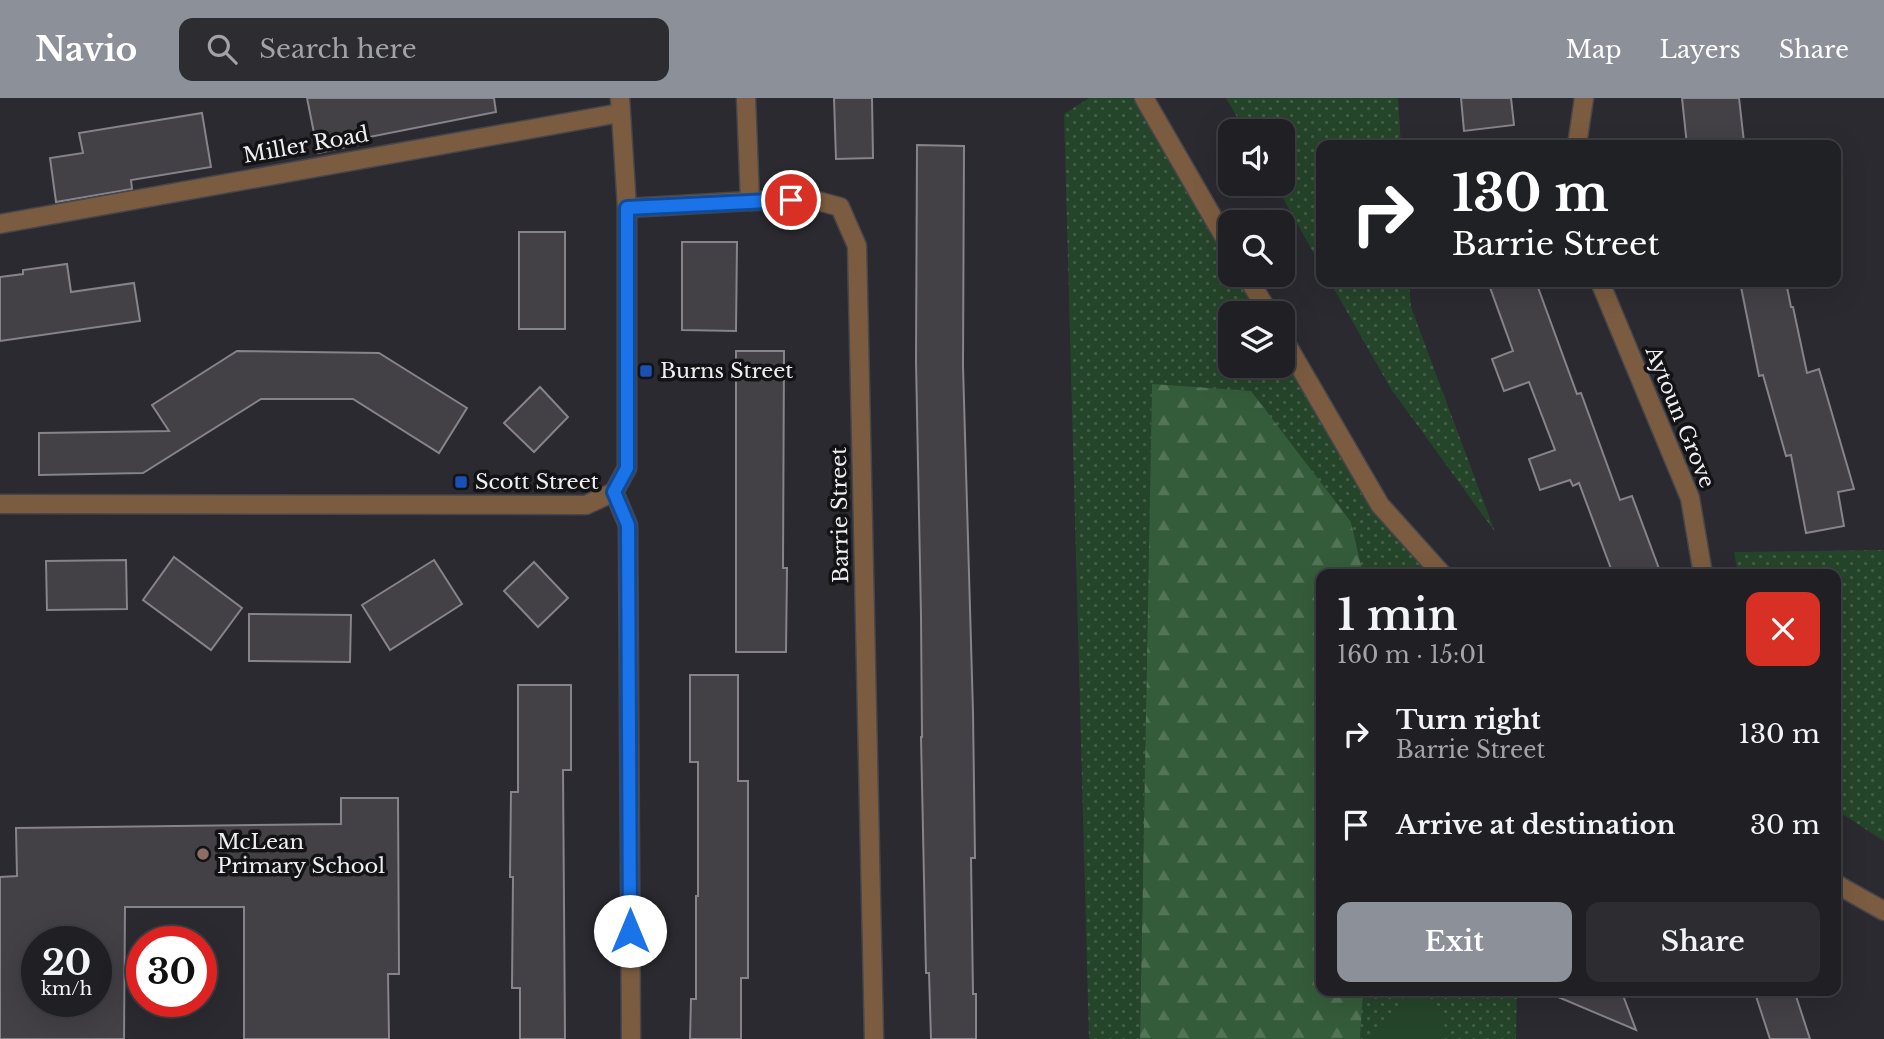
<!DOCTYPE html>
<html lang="en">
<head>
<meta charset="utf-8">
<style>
	body { margin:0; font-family:"Libre Baskerville",serif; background:#2d2d31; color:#f1f3f6; height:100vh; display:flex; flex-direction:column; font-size:26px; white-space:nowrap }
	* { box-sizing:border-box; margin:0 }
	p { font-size:23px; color:#a2a3a6 }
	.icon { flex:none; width:38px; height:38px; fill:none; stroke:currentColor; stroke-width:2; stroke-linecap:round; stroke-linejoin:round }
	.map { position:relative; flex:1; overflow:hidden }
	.drawer { position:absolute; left:1316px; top:471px; width:525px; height:427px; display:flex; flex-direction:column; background:#202024; border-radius:14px; box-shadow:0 7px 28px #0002,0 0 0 2px #3d3e41 }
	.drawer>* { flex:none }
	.guide { position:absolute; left:1316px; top:42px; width:525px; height:147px; border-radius:14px; box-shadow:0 7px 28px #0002,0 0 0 2px #3d3e41; background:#202124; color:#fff; overflow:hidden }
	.fabs { position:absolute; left:1218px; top:21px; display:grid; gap:14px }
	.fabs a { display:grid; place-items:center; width:77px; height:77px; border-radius:14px; background:#202024; box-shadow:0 7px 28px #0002,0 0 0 2px #3d3e41; font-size:35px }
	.speed { position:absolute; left:21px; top:828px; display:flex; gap:14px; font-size:35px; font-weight:700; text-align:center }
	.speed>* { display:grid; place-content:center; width:91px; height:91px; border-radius:50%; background:#202024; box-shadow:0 7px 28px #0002,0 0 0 2px #3d3e41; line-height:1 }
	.speed small { font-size:18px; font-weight:400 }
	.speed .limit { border:10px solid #d22; background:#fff; color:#111 }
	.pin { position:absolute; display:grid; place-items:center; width:60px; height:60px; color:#fff; margin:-30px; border:4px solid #fff; border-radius:50%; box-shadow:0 2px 7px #0007 }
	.me { position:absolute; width:77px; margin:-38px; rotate:0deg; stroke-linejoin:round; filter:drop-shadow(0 0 5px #0008) }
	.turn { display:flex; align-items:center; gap:24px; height:147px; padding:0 21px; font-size:32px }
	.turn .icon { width:91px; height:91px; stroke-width:2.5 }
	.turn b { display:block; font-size:49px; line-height:60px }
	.round { display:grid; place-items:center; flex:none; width:74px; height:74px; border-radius:14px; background:#2d2d31 }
	.head { display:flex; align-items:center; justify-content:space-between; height:119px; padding:0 21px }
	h1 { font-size:42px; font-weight:600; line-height:52px }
	.primary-button { display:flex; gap:14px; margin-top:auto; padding:14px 21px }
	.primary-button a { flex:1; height:80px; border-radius:14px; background:#8c9099; color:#fff; font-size:28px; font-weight:600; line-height:80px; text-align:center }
	.primary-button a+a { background:#2d2d31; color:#f1f3f6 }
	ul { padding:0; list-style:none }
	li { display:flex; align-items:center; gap:21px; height:91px; padding:0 21px }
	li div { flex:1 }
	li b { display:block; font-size:26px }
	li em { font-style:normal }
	header { display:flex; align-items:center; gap:42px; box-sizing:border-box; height:98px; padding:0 35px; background:#8c9099; color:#fff }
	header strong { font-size:33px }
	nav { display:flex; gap:38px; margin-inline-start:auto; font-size:24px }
	.search { width:490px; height:63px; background:#2d2d31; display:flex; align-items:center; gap:18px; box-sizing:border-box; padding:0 24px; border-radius:14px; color:#a2a3a6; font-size:26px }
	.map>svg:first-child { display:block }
</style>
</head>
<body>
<header>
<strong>Navio</strong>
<div class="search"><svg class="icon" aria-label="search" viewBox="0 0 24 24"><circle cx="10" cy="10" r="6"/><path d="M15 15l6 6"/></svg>Search here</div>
<nav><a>Map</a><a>Layers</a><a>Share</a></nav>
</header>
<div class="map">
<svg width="1884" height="941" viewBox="0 0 1884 941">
	<defs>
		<pattern id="grass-dots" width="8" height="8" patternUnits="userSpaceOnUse" patternTransform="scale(1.75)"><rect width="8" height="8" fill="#25452a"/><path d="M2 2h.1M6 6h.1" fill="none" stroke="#456049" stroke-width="1.8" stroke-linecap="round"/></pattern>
		<pattern id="forest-firs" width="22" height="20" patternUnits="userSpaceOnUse" patternTransform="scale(1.75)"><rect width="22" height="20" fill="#355c3a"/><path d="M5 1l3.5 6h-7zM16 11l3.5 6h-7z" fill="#537457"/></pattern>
	</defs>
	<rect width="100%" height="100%" fill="#2a2a30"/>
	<!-- grass -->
	<g fill="url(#grass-dots)">
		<path d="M1089,0H1144L1230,149V177H1246L1269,215H1230V268H1283V240L1380,407L1442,476H1363L1351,424L1152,286L1140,941H1089L1064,16Z"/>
		<path d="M1226,0H1398L1401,47H1321V168L1275,86H1283V33H1245Z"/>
		<path d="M1330,184H1409L1411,209L1495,434L1391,291Z"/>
		<path d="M1884,452V743L1836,712V476H1738L1734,454Z"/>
		<path d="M1362,893H1517L1516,941H1360Z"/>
	</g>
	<!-- forest -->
	<path fill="url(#forest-firs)" d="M1152,286L1251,293L1351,424L1363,476H1321V892L1363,893L1360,941H1140Z"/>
	<!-- green -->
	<path fill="#25452a" d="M1409,893L1435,906L1446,932L1443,941H1372Z"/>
	<!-- building -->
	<g fill="#434046" stroke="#86838a" stroke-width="2" fill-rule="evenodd">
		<path d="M307,0H494L496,14L359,41L360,46L318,55Z"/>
		<path d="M834,0H872L873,60L836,61Z"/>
		<path d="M1461,0H1511L1514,27L1464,33Z"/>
		<path d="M1682,0H1739L1744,44L1711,47H1687Z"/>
		<path d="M202,15L211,69L131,82L132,91L56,104L50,60L83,55L79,35Z"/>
		<path d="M917,47L964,48L963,268L973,614L975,760H971L973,896H976V941H931L929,875H926L921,639H922L921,518L916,263Z"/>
		<rect x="519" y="134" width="46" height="97"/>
		<path d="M682,144H737L736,233L682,232Z"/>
		<path d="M67,166L71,194L134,185L140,223L0,243V179L23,176V172Z"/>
		<path d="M1488,184H1536L1577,296L1581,295L1620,402L1632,398L1661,476H1613L1579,385L1573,388L1570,382L1540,392L1529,361L1555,352L1529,284L1504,293L1492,261L1513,253Z"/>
		<path d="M1740,184H1786L1791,209H1793L1807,275L1819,271L1854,391L1838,394L1844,428L1806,435L1791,357L1786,358L1763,277L1759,278Z"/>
		<path d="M237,253L379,255L467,310L439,355L353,301H261L143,375L39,377V335L169,333L152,307Z"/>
		<path d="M736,253H784L783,470H787L786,554H736Z"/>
		<path d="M540,289L568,319L534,354L504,325Z"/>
		<path d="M174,459L242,510L211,552L143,502Z"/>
		<path d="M126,462L127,511L47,512L46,463Z"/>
		<path d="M434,462L462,506L390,552L362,507Z"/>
		<path d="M534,464L568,500L538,529L504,493Z"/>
		<path d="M249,516L351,517L350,564L249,563Z"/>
		<path d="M690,577H738V683H748V880H741V941H690L691,901H696V798H698V664H690Z"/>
		<path d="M518,587H571V672H563L565,941H520V890H512L513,779H510L511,694H518Z"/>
		<path d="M341,700H398L399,876H388L389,941H244V809H125L124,941H0V779L17,778L16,730L341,726ZM37,844H96V903H37Z"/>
		<path d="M1544,892H1621L1636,932L1544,893Z"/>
		<path d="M1754,892H1794L1810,941H1770Z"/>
	</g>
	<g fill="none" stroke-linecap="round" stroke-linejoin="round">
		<defs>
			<g id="minor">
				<path d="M746,0L750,103"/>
				<path d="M1144,0L1230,149"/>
				<path d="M1577,47L1584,0"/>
				<path d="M627,110L750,103L811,101L840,109L857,148L874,941"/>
				<path d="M0,126L620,15"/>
				<path d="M1246,177L1269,215"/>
				<path d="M1600,184L1690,400L1703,476"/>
				<path d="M1283,240L1380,407L1442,476"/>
				<path d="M614,394L628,427L631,941"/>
				<path d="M614,394L627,370V110L620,0"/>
				<path d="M0,406L586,407L614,394"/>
				<path d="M1836,786L1884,813"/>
			</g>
		</defs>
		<!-- minor casing -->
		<use href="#minor" stroke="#46464b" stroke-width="21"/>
		<!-- minor -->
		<use href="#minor" stroke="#7c5c40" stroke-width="18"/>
	</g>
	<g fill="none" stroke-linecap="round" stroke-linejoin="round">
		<defs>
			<path id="route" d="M630,833L628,427L614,394L627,370V110L791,102"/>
		</defs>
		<!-- route casing -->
		<use href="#route" stroke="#114b97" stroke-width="18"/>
		<!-- route -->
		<use href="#route" stroke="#1a73e8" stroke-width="12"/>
	</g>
	<!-- markers -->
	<g fill="#1a4fb4" stroke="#131315" stroke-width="2.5">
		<rect x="639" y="266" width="14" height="14" rx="3.5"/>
		<rect x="454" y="377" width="14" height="14" rx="3.5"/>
	</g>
	<circle fill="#8d6e63" stroke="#131315" stroke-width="2.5" cx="203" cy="756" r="7"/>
	<g text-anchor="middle" stroke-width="7" stroke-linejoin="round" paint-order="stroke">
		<!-- street labels -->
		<g font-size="21" fill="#efeff3" stroke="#131315">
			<text transform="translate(306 47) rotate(-10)" y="7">Miller Road</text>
			<text transform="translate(1680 319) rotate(68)" y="7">Aytoun Grove</text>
			<text transform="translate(840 417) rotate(-91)" y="7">Barrie Street</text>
		</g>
		<!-- poi labels -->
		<g font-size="21" fill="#efeff3" stroke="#131315" text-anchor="start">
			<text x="660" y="280">Burns Street</text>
			<text x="475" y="391">Scott Street</text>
			<text x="217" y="751">McLean<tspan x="217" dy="24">Primary School</tspan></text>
		</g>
	</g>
</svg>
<div class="fabs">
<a><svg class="icon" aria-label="sound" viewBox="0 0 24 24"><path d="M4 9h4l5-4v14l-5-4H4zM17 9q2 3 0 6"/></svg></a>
<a><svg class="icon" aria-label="search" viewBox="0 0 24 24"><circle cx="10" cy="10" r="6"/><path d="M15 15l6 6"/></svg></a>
<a><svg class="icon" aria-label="layers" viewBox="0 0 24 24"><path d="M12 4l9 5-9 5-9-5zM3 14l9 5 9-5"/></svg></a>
</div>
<div class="speed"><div>20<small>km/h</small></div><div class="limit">30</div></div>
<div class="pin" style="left:791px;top:102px;background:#d93025"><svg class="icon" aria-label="arrive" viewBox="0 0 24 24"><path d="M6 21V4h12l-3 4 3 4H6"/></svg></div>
<svg class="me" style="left:630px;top:833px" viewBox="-20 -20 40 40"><circle r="19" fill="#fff"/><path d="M0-13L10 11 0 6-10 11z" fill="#1a73e8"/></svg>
<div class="guide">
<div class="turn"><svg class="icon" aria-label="right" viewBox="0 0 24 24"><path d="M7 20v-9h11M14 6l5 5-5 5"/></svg><div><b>130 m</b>Barrie Street</div></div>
</div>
<section class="drawer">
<div class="head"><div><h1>1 min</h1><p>160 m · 15:01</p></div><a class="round" style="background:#d93025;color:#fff"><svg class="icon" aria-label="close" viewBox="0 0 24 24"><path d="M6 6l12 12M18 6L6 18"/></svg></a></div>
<ul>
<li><svg class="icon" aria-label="right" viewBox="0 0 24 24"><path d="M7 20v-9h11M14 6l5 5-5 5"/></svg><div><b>Turn right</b><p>Barrie Street</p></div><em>130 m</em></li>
<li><svg class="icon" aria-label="arrive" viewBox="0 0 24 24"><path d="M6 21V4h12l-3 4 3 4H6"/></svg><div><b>Arrive at destination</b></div><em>30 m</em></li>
</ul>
<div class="primary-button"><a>Exit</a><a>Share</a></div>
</section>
</div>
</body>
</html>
